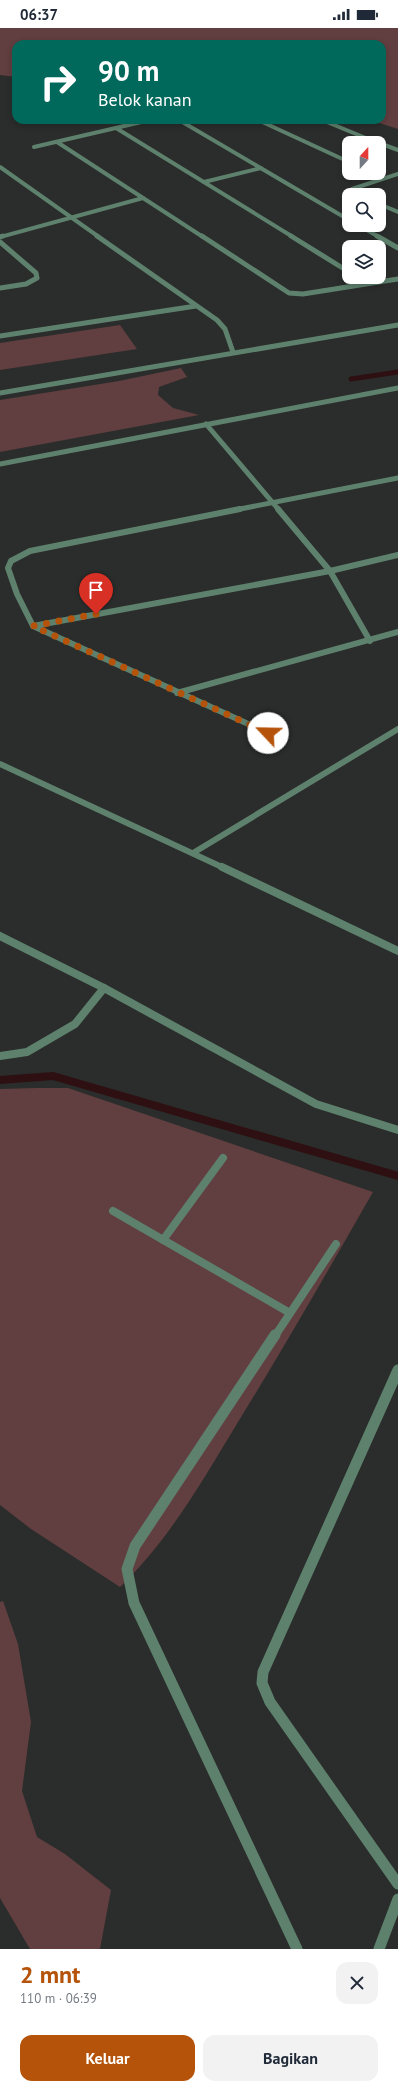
<!DOCTYPE html>
<html lang="id">
<head>
<meta charset="utf-8">
<style>
	body { margin:0; font-family:"PT Sans",sans-serif; background:#f2f2f3; color:#1f2937; height:100vh; display:flex; flex-direction:column; font-size:15px; white-space:nowrap }
	* { box-sizing:border-box; margin:0 }
	p { font-size:13px; color:#747a83 }
	.icon { flex:none; width:22px; height:22px; fill:none; stroke:currentColor; stroke-width:2; stroke-linecap:round; stroke-linejoin:round }
	.map { position:relative; height:1921px; overflow:hidden }
	.drawer { display:flex; flex-direction:column; background:#fff; flex:1 }
	.drawer>* { flex:none }
	.hud { position:absolute; left:12px; top:12px; width:374px; height:84px; border-radius:12px; box-shadow:0 2px 6px #0003; background:#00695c; color:#fff; overflow:hidden }
	.needle { width:26px; rotate:21deg }
	.controls { position:absolute; left:342px; top:108px; display:grid; gap:8px }
	.controls a { display:grid; place-items:center; width:44px; height:44px; border-radius:8px; background:#fff; box-shadow:0 2px 6px #0003; font-size:20px }
	.pin { position:absolute; display:grid; place-items:center; width:34px; height:34px; color:#fff; margin:-41px -17px; border-radius:50% 50% 50% 0; rotate:-45deg; box-shadow:0 0 4px #0007 }
	.pin .icon { rotate:45deg }
	.me { position:absolute; width:44px; margin:-22px; rotate:294deg; stroke-linejoin:round; filter:drop-shadow(0 0 3px #0008) }
	.turn { display:flex; align-items:center; gap:14px; height:84px; padding:0 20px; font-size:18px }
	.turn .icon { width:52px; height:52px; stroke-width:2.5 }
	.turn b { display:block; font-size:28px; line-height:34px }
	.round { display:grid; place-items:center; flex:none; width:42px; height:42px; border-radius:12px; background:#f2f2f3 }
	.head { display:flex; align-items:center; justify-content:space-between; height:68px; padding:0 20px }
	h1 { font-size:24px; font-weight:700; line-height:30px; color:#b45309 }
	.action { display:flex; gap:8px; margin-top:auto; padding:8px 20px }
	.action a { flex:1; height:46px; border-radius:12px; background:#b45309; color:#fff; font-size:16px; font-weight:700; line-height:46px; text-align:center }
	.action a+a { background:#f2f2f3; color:#1f2937 }
	.status { display:flex; justify-content:space-between; align-items:center; height:28px; padding:0 20px; background:#fff; direction:ltr }
	.status svg { height:11px; fill:currentColor }
	.map>svg:first-child { display:block }
</style>
</head>
<body>
<div class="status"><b>06:37</b><svg viewBox="0 0 49 12"><path d="M0 12V9h3v3zM5 12V6h3v6zM10 12V3h3v9zM15 12V0h3v12zM26 1h20v11H26zM47 4h2v5h-2z"/></svg></div>
<div class="map">
<svg width="398" height="1921" viewBox="0 0 398 1921">
	<rect width="100%" height="100%" fill="#2a2d2b"/>
	<!-- green -->
	<g fill="#613e3f">
		<path d="M0,0H398V101L370,92H382V16H16V49L0,47Z"/>
		<path d="M120,297L137,321L0,342V315Z"/>
		<path d="M181,340L187,349L159,359L158,367L173,380L199,387L0,424V372L119,353Z"/>
		<path d="M36,1060H68L373,1164C329,1241 285,1318 238,1394C203,1452 169,1512 120,1559L31,1501L0,1477V1061Z"/>
		<path d="M3,1573L18,1616L31,1694L22,1763L37,1809L65,1826L111,1862L100,1921H30L0,1870V1574Z"/>
	</g>
	<g fill="none" stroke-linecap="round" stroke-linejoin="round">
		<!-- stream-far1 -->
		<path stroke="#2f1012" stroke-width="5" d="M351,351L398,344"/>
		<!-- stream -->
		<path stroke="#2f1012" stroke-width="8" d="M0,1052L53,1048L398,1148"/>
		<!-- street-far4 -->
		<g stroke="#5e816d" stroke-width="4">
			<path d="M179,92L349,192"/>
			<path d="M258,92L349,134"/>
			<path d="M322,92L378,115"/>
			<path d="M116,100L293,209"/>
			<path d="M57,114L203,209"/>
			<path d="M379,115L398,122"/>
			<path d="M34,119L150,92"/>
			<path d="M0,139L99,209"/>
			<path d="M373,145L384,150"/>
			<path d="M204,154L261,140"/>
			<path d="M359,167L353,164L352,161L398,146"/>
			<path d="M379,176L398,184"/>
			<path d="M358,197L379,209"/>
			<path d="M0,209L143,170"/>
		</g>
		<!-- street-far3 -->
		<g stroke="#5e816d" stroke-width="5">
			<path d="M97,208L217,292L225,301L233,324"/>
			<path d="M202,208L289,265L303,266L398,251"/>
			<path d="M291,208L349,244"/>
			<path d="M377,208L398,220"/>
			<path d="M0,209L3,208"/>
			<path d="M0,214L36,245L37,250L26,256L0,260"/>
			<path d="M0,308L196,278"/>
			<path d="M0,365L398,297"/>
			<path d="M206,396L279,482"/>
			<path d="M0,436L398,360"/>
			<path d="M235,482L398,450"/>
		</g>
		<!-- street-far2 -->
		<g stroke="#5e816d" stroke-width="6">
			<path d="M240,481L30,523L11,533L8,540L17,566L33,598L268,705"/>
			<path d="M278,481L330,543L370,613"/>
			<path d="M33,598L330,543L398,527"/>
			<path d="M177,665L398,604"/>
			<path d="M0,736L224,840"/>
			<path d="M193,825L398,701"/>
		</g>
		<!-- street-far1 -->
		<g stroke="#5e816d" stroke-width="8">
			<path d="M222,839L398,923"/>
			<path d="M0,908L104,960L316,1076L398,1102"/>
			<path d="M0,1028L27,1024L75,996L104,960"/>
			<path d="M113,1183L290,1285"/>
			<path d="M163,1212L223,1130"/>
			<path d="M275,1308L336,1216"/>
		</g>
		<!-- street -->
		<g stroke="#5e816d" stroke-width="11">
			<path d="M275,1307L135,1518L127,1541L134,1575L297,1921"/>
			<path d="M398,1342L263,1644L262,1655L270,1674L398,1856"/>
			<path d="M379,1921L398,1871"/>
		</g>
	</g>
	<g fill="none" stroke-linecap="round" stroke-linejoin="round">
		<!-- route -->
		<path stroke="#b45309" stroke-width="7" stroke-dasharray="0 12.6" d="M96,586L33,598L268,705"/>
	</g>
</svg>
<div class="controls">
<a><svg class="needle" viewBox="-14 -14 28 28"><path d="M0-13l5 13h-10z" fill="#e53935"/><path d="M0 13l5-13h-10z" fill="#747a83"/></svg></a>
<a><svg class="icon" aria-label="search" viewBox="0 0 24 24"><circle cx="10" cy="10" r="6"/><path d="M15 15l6 6"/></svg></a>
<a><svg class="icon" aria-label="layers" viewBox="0 0 24 24"><path d="M12 4l9 5-9 5-9-5zM3 14l9 5 9-5"/></svg></a>
</div>
<div class="pin" style="left:96px;top:586px;background:#d93025"><svg class="icon" aria-label="arrive" viewBox="0 0 24 24"><path d="M6 21V4h12l-3 4 3 4H6"/></svg></div>
<svg class="me" style="left:268px;top:705px" viewBox="-20 -20 40 40"><circle r="19" fill="#fff"/><path d="M0-13L10 11 0 6-10 11z" fill="#b45309"/></svg>
<div class="hud">
<div class="turn"><svg class="icon" aria-label="right" viewBox="0 0 24 24"><path d="M7 20v-9h11M14 6l5 5-5 5"/></svg><div><b>90 m</b>Belok kanan</div></div>
</div>
</div>
<section class="drawer">
<div class="head"><div><h1>2 mnt</h1><p>110 m · 06:39</p></div><a class="round"><svg class="icon" aria-label="close" viewBox="0 0 24 24"><path d="M6 6l12 12M18 6L6 18"/></svg></a></div>
<div class="action"><a>Keluar</a><a>Bagikan</a></div>
</section>
</body>
</html>
